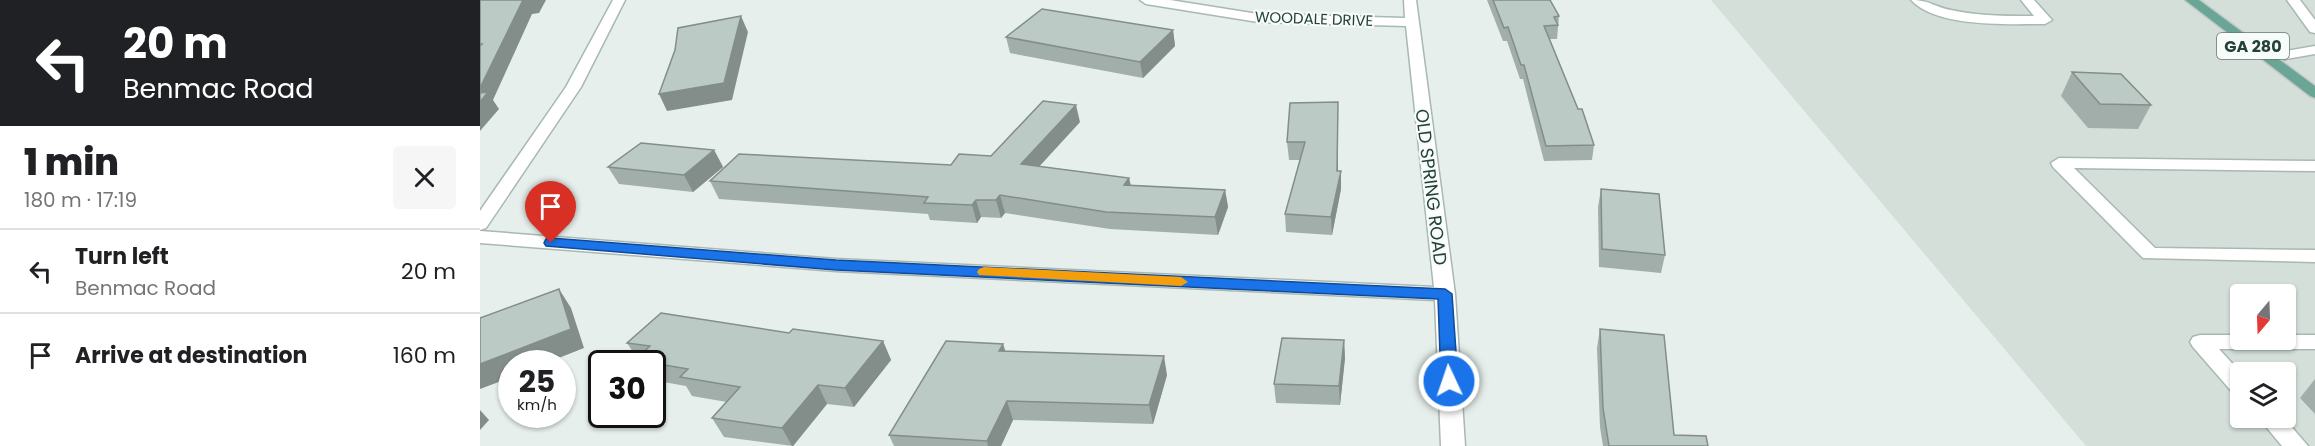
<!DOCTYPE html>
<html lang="en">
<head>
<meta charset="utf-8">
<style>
	body { margin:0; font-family:Poppins,sans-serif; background:#f6f6f6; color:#202124; height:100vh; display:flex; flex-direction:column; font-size:22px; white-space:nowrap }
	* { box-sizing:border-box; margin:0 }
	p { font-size:20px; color:#757577 }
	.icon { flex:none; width:33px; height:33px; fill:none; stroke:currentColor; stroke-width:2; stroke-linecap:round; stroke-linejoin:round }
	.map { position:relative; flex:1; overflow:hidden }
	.side { display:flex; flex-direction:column; background:#fff; width:480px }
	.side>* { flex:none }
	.guide { background:#202124; color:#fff; overflow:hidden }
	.needle { width:39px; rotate:199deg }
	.fabs { position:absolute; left:1750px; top:284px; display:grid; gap:12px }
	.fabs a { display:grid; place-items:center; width:66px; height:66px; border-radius:6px; background:#fff; box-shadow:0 2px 4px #0004; font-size:30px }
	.speed { position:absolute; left:18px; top:350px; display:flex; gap:12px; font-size:30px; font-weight:700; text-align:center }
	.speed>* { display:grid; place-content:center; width:78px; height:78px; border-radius:50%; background:#fff; box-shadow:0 2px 4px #0004; line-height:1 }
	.speed small { font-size:15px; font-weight:400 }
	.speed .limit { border:3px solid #111; border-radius:9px; background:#fff; color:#111 }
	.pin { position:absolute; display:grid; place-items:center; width:51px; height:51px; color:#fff; margin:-62px -26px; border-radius:50% 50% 50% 0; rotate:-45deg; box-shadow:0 0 6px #0007 }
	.pin .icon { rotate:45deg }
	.me { position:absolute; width:66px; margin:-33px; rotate:357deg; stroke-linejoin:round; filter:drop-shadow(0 0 4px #0008) }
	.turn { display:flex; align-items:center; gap:21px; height:126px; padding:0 24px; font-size:27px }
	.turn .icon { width:78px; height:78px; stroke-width:2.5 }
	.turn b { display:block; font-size:42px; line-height:51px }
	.round { display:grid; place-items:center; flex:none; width:63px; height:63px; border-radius:6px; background:#f6f6f6 }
	.head { display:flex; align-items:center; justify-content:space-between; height:102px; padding:0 24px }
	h1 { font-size:36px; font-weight:800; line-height:45px }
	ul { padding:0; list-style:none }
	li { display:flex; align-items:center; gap:18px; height:84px; padding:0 24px; border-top:2px solid #e0e0e0 }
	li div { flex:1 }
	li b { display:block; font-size:22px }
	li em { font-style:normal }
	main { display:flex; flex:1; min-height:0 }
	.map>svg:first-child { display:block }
</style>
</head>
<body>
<main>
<section class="side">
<div class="guide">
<div class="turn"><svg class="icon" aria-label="left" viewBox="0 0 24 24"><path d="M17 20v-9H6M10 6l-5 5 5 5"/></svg><div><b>20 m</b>Benmac Road</div></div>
</div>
<div class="head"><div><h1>1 min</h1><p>180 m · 17:19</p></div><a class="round"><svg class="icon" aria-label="close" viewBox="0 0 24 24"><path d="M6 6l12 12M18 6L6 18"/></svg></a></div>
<ul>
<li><svg class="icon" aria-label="left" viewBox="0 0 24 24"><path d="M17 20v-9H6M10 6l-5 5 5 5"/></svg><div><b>Turn left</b><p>Benmac Road</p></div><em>20 m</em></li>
<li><svg class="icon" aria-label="arrive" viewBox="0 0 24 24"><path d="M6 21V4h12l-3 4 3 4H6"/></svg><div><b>Arrive at destination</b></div><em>160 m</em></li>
</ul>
</section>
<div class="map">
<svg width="1835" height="446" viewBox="0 0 1835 446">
	<rect width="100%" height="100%" fill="#e6efeb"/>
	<!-- built -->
	<path fill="#d4dfda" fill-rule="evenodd" d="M1231,0H1835V446H1606ZM1761,294H1806V339H1761ZM1761,372H1806V417H1761Z"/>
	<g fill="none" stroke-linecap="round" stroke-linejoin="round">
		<defs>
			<g id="lane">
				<path d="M1431,0C1450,0 1454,7 1471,10C1498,16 1525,16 1552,16H1554L1541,0H1554L1572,20L1565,24C1529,24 1457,28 1431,0Z"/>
				<path d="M1579,158L1835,161V171L1594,168L1675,248L1835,250V262L1663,258L1573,167L1571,163Z"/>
				<path d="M1720,335H1761V339H1806V335H1835V349H1739L1761,373V395L1753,393L1713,347L1710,342L1713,337Z"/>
				<path d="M1778,417H1803L1828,446H1802Z"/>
			</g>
			<g id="street">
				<path d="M133,0H145L101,87L6,228L0,230V211L86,87Z"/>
				<path d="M660,0H690L778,14L925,18L924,0H936L975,294L985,446H961L955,300L356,271L0,243V231L356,259L954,287L926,26L778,22L666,4Z"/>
				<path d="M1807,0H1820L1835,20V33L1830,32Z"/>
				<path d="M1835,46V54L1789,62L1782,58L1789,54Z"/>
			</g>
			<path id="primary" d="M1705,0H1719L1835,86V98L1830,96Z"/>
		</defs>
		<!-- lane casing -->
		<use href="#lane" stroke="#a8b8b2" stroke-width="3"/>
		<!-- street casing -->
		<use href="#street" stroke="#a8b8b2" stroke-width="3"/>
		<!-- primary casing -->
		<use href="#primary" stroke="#c2cac8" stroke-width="3"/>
		<!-- lane -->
		<use href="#lane" fill="#fff" fill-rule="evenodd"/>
		<!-- street -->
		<use href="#street" fill="#fff" fill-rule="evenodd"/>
		<!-- primary -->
		<use href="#primary" fill="#6aa596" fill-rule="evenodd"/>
	</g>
	<!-- wall -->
	<g fill="#a1aea9">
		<path d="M1007,0H1070L1079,16L1077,39H1070L1098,109L1114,145L1112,160L1064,161L1043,79H1040L1027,41H1023Z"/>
		<path d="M693,30L695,46L663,78L530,53L526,37Z"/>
		<path d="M1592,72L1671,105L1658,129L1608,128L1581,96Z"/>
		<path d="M858,102V171H861V189L852,235L806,232L805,214L820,160H809L807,142Z"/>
		<path d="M600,122L559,166L649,178L651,185L745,190L748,207L738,235L630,229L525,213L521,218L501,217L497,223L450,220L448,214L239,199L230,181L471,165L511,156Z"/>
		<path d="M234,150L243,167L213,192L139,184L128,167Z"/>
		<path d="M1121,189L1185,255L1181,273L1119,267L1118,207Z"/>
		<path d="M1120,329L1194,435L1228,446H1123L1120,427L1117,348Z"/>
		<path d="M309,333L403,341L411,360L374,407L347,404L313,446L244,437L232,418L247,402L212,396L206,386L172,380V363H157L155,360L157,358L147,343Z"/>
		<path d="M864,340L865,358L860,405L796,403L794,384Z"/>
		<path d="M523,344L525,351L687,375L673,424L533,420L521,446H414L409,435Z"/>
		<path d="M1835,379V414L1820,398Z"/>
	</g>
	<!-- shaded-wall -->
	<g fill="#838d89">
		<path d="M43,0H66L59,13L52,14L13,100L19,109L0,131V88Z"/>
		<path d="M261,16L268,32L252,100L187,111L179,94Z"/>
		<path d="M693,30L695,46L663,78L660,62Z"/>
		<path d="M858,102V183L861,171V189L852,235L851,217L857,171Z"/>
		<path d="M596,105L600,122L546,181L541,164Z"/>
		<path d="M234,150L243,167L213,192L204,175Z"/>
		<path d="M649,178L652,195L644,185Z"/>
		<path d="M745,190L748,207L738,235L735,217Z"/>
		<path d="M520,195L525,213L521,218L516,200Z"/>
		<path d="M496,200L501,217L497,223L492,205Z"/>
		<path d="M79,289L91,308L104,348L66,363H32V377L0,389V364Z"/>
		<path d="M864,340L865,358L860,405L859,386Z"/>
		<path d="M403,341L411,360L374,407L365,388Z"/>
		<path d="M523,344L529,362L519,351Z"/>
		<path d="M684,356L687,375L673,424L669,405Z"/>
		<path d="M338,385L347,404L313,446H312L302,428Z"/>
		<path d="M527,401L533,420L521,446H508L507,441Z"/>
		<path d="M0,410L9,420L0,430Z"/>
	</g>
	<!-- building -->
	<g fill="#bbcac4" stroke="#838d89" stroke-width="1.5">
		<path d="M0,0H43L0,88V46L2,44H0Z"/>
		<path d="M1013,0H1070L1079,16L1074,17L1078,25L1064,26L1098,109H1102L1114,145L1066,146L1044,65H1041L1028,27L1024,28Z"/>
		<path d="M562,9L693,30L660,62L526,37Z"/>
		<path d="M261,16L244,83L179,94L195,50L198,28Z"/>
		<path d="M1592,72L1641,74L1671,105L1620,104Z"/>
		<path d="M8,92L0,102V93Z"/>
		<path d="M563,101L596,105L541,164L649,178L644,185L745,190L735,217L626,212L520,195L516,200H496L492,205L444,203L448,197L230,181L259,154L471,165L479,154L511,156Z"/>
		<path d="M858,102L857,171H861L851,217L805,214L825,142H807L810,103Z"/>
		<path d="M161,143L234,150L204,175L128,167Z"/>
		<path d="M1121,189L1179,194L1185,255L1122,249Z"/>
		<path d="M79,289L91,329L0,364V318Z"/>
		<path d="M181,313L309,333L313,329L403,341L365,388L338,385L302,428L232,418L260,387L200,377L208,369L155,360L170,346L147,343Z"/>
		<path d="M1120,329L1184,335L1194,435L1226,436L1228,446H1129L1123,408Z"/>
		<path d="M802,338L864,340L859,386L794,384Z"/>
		<path d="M466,341L523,344L519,351L684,356L669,405L527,401L507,441L409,435Z"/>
	</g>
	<!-- route -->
	<path fill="#1a73e8" stroke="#114b97" stroke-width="1.5" d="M71,238L356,260L965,289L972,294L978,381L975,385H964L961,381L958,299L356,270L66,246L64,243L66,239Z"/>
	<!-- slow -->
	<path fill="#f59e0b" d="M504,267L701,277L708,282L701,286L499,275L497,272L499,269Z"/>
	<g text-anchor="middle" stroke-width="4.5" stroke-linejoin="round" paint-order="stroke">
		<!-- far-street labels -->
		<g font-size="15" fill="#24423a" stroke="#f7fbf9">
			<text transform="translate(834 19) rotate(2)" y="5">WOODALE DRIVE</text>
		</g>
		<!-- shield labels -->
		<rect fill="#f7fbf9" stroke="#637a73" stroke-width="1.5" x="1737" y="33" width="72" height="26" rx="4.5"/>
		<g font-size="16" font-weight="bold" fill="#24423a">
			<text x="1773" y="52">GA 280</text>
		</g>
		<!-- street labels -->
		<g font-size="18" fill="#24423a" stroke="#f7fbf9">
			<text transform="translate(951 187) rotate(83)" y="6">OLD SPRING ROAD</text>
		</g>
	</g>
</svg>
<div class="fabs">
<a><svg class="needle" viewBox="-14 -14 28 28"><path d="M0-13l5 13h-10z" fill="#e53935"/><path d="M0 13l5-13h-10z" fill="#757577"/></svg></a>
<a><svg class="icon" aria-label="layers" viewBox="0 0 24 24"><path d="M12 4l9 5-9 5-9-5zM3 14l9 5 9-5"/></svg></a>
</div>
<div class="speed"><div>25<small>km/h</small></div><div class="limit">30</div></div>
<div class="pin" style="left:71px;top:243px;background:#d93025"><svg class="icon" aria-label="arrive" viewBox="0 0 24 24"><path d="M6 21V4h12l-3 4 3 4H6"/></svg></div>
<svg class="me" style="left:969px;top:381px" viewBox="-20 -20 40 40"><circle r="17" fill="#1a73e8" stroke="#fff" stroke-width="3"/><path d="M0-11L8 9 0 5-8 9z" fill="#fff"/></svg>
</div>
</main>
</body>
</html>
